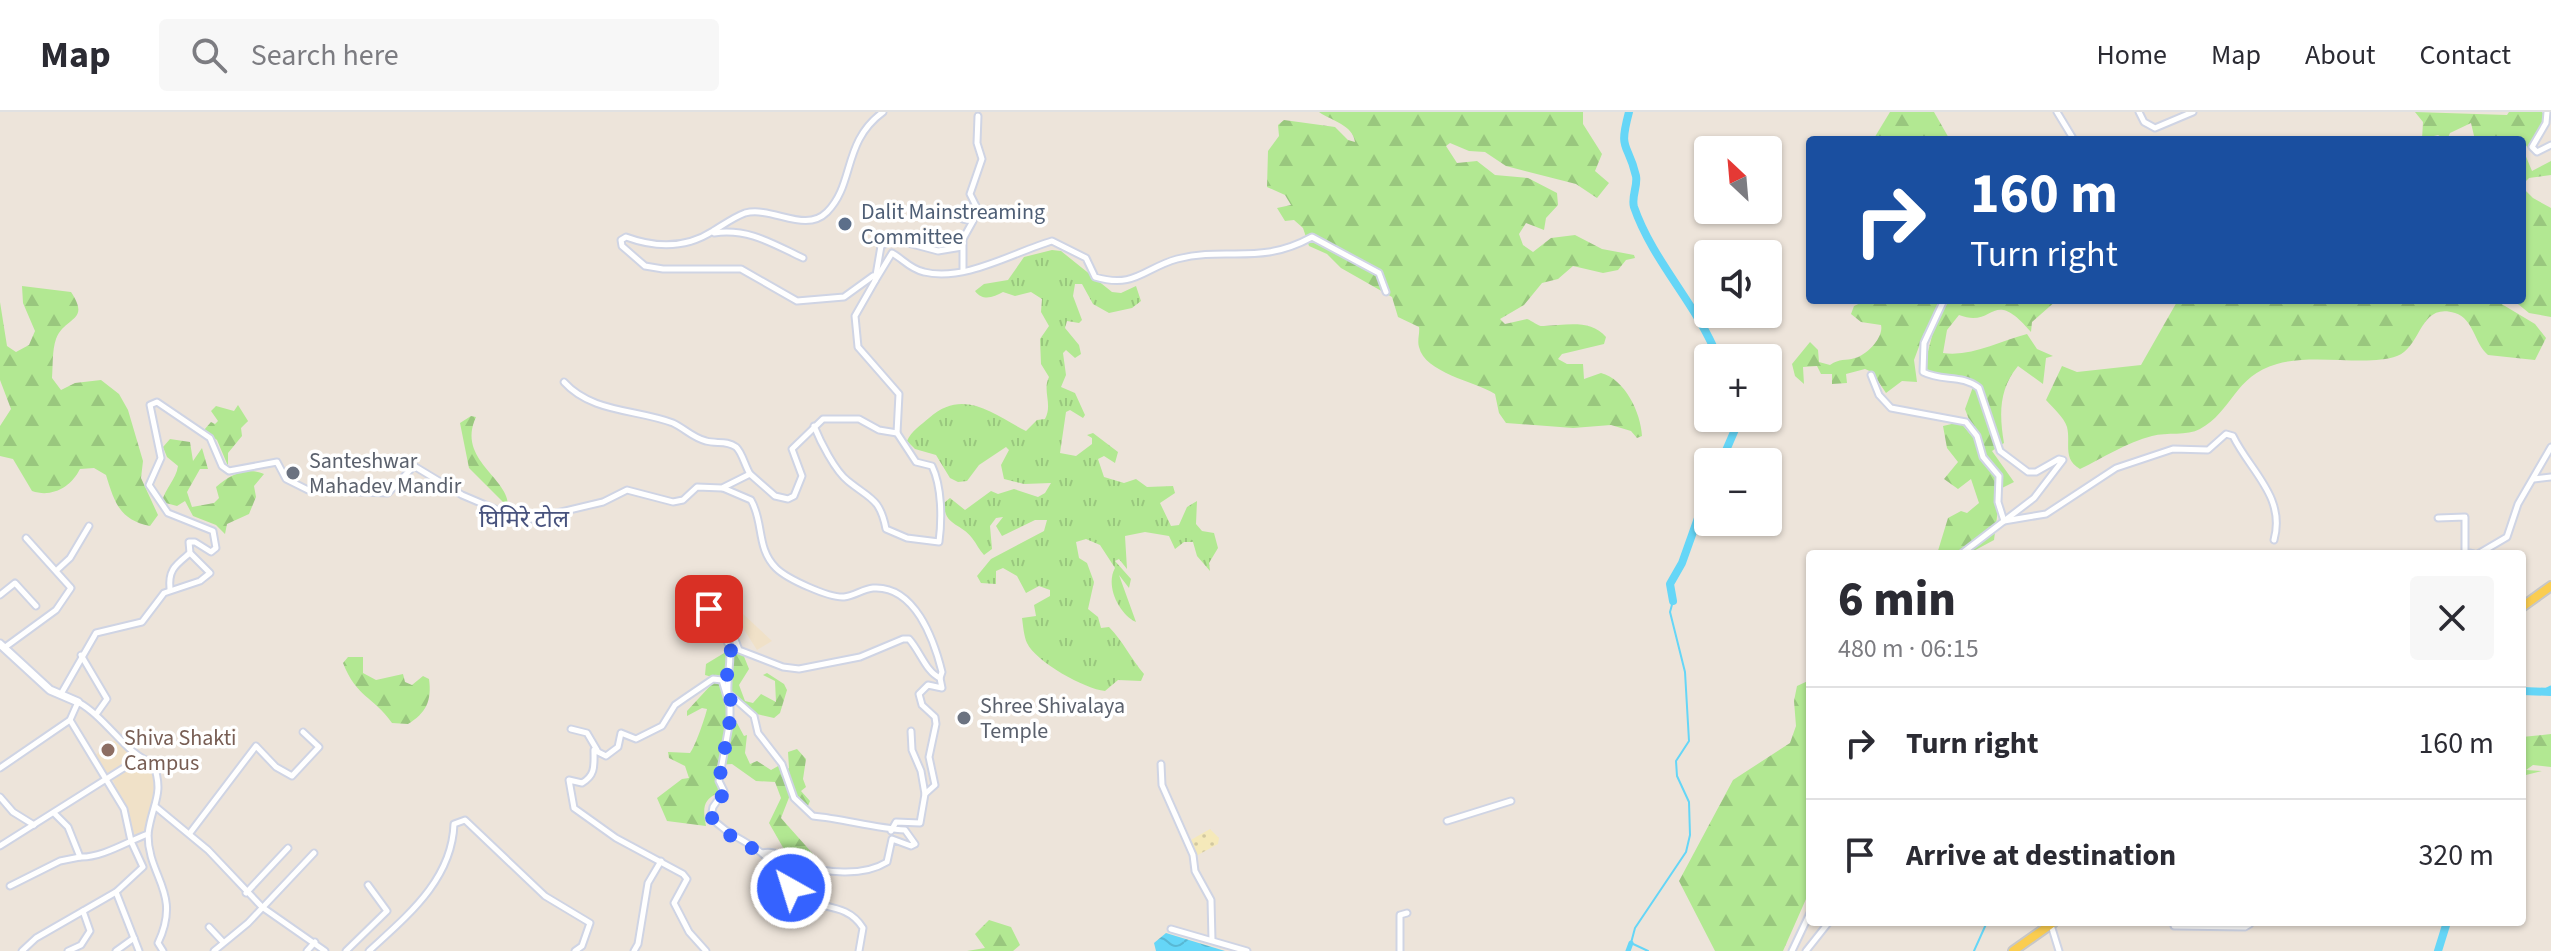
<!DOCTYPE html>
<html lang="en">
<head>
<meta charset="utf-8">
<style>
	body { margin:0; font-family:"Source Sans 3","Noto Sans Devanagari",sans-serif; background:#f7f7f7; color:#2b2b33; height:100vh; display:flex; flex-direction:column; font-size:30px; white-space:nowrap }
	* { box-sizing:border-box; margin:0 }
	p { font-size:26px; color:#7c7c81 }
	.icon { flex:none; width:44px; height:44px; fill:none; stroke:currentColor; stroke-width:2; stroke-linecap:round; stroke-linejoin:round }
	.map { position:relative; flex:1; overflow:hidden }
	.details { position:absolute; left:1806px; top:438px; width:720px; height:376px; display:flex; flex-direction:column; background:#fff; border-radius:8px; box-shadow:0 2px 6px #0004 }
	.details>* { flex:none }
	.top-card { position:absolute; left:1806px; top:24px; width:720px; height:168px; border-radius:8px; box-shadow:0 2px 6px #0004; background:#1a4fa0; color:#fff; overflow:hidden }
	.needle { width:52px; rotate:334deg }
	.fabs { position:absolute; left:1694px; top:24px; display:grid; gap:16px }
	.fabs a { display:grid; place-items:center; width:88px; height:88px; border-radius:8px; background:#fff; box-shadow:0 2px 6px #0004; font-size:40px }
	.pin { position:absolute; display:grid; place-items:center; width:68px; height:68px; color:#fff; margin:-34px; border-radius:16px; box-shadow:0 4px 12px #0006 }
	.me { position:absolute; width:88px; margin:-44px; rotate:321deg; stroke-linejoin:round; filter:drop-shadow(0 0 6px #0008) }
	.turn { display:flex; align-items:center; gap:28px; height:168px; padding:0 32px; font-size:36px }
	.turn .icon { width:104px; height:104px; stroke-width:2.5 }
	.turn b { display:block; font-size:56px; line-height:68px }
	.round { display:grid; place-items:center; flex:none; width:84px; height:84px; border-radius:8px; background:#f7f7f7 }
	.headline { display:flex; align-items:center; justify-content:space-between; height:136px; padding:0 32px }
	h1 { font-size:48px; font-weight:800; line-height:60px }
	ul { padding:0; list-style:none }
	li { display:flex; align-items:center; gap:24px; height:112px; padding:0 32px; border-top:2px solid #e1e1e2 }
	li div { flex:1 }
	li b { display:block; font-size:30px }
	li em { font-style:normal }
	header { display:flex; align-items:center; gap:48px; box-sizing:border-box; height:112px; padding:0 40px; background:#fff; border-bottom:2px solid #e1e1e2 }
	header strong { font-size:38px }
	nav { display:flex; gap:44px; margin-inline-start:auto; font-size:28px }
	.search { width:560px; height:72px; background:#f7f7f7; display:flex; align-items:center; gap:20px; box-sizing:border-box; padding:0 28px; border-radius:8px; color:#7c7c81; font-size:30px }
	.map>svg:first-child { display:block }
</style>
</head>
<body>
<header>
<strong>Map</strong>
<div class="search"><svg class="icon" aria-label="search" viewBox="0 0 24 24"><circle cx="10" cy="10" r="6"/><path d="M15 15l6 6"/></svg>Search here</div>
<nav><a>Home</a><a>Map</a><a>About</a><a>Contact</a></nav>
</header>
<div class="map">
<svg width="2551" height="839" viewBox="0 0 2551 839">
	<defs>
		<pattern id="grass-tufts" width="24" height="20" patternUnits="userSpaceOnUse" patternTransform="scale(2)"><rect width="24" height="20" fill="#b2e892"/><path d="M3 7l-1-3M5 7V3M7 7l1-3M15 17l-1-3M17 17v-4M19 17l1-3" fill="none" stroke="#99c77e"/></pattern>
		<pattern id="forest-firs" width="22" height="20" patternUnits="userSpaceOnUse" patternTransform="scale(2)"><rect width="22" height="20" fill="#b2e892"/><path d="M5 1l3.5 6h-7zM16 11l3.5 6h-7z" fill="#99c77e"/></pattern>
		<pattern id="sand-dots" width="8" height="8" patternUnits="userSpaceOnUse" patternTransform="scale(2)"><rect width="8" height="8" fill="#f5e9ba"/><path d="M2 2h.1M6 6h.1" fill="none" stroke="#d2c8a0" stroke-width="1.8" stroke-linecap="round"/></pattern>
		<pattern id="water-waves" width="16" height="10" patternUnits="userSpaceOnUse" patternTransform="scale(2)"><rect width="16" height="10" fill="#65d6f7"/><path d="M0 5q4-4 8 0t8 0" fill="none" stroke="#58b8d4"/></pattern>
	</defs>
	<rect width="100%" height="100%" fill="#ede4da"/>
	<!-- education -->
	<g fill="#f0e1c8">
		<path d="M742,501L772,529L757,538L736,505Z"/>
		<path d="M119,625L133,649L150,651L159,672L146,720L133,725L128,703L112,666L93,645Z"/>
	</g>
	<!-- grass -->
	<path fill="url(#grass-tufts)" d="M1052,138L1061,139L1112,180L1121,181L1136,174L1141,189L1132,196L1109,201L1093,192L1082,172H1075L1073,184L1082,208L1079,211L1067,209L1065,216L1079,233L1081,242L1075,246L1066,238L1063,241L1066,263L1061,275L1075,281L1085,303L1083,306L1070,298L1066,300L1060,341L1076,344L1092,332V326L1087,323L1093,321L1118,340L1115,351L1104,344L1098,347L1104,365L1124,371L1136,367L1147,375L1173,374L1175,381L1160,391L1171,414L1179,413L1187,395L1197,389L1196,412L1202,419L1214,421L1218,436L1209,451L1210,459L1197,444L1193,430H1184L1175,437L1169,424L1145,420L1125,424L1127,457L1119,447L1115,449L1131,467L1129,476L1119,463L1136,510C1119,502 1105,474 1115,456L1100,433L1086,427L1076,430L1079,446L1087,451L1094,470L1088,497L1098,505L1101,516L1109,515C1123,529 1131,547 1144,562L1141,569L1118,568L1105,579C1085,577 1036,550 1027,531C1024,525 1023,513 1022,506L1036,504L1034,493L1050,484V478L1039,474L1026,481L1017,464L1003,456L996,459V472L981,471L977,464L991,447L1044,419L1047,408H1035L1002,424L996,414L1003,405L996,406L990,414L992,437L984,443C979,438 977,432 972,426C961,411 944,414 944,391L950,386L965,398L991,379L998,382L1014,377L1038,385L1045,381L1051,371L1024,372L1004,367L1001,353L1009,338L1006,335L979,353L967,369L958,370L950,366L936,343L915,337L907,329C911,319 921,313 929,306C964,275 994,303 1026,319L1037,308L1045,307C1053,292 1042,279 1049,265L1041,252L1040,227L1049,214L1041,200L1042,187L1031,180L1015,184L1003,180C994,185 983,190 975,179L984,172L1008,168L1024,145Z"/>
	<!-- forest -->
	<g fill="url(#forest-firs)">
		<path d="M1319,0H1583V12L1602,42L1595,59L1609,71L1597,86L1576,72L1506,54L1485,40L1469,39L1450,31L1446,34L1457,51L1477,49L1495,63L1528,66L1557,81L1558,93L1546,106L1544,118L1526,111L1519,122L1523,133L1533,140L1551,126L1575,123L1602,137L1634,143L1635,146L1626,148L1618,158L1603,161L1573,154L1558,167L1542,171L1524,193L1500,207L1505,212L1527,207C1533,209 1538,215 1544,214C1566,213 1591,207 1606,225L1604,232L1562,242L1558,247L1567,252H1583L1584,267L1601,261C1625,267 1641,301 1642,324L1637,326L1631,319L1611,313L1573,316L1506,311L1499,301L1495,282C1474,269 1425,261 1419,235C1417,229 1420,221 1419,215L1398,205L1392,185L1341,156L1327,142L1309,134L1303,116L1294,108L1285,109L1277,96L1291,93L1285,83L1267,75L1268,39L1279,24L1278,13L1284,8L1335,15L1348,28L1355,30C1353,13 1332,9 1319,0Z"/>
		<path d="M1890,0H1934L1950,28H1873Z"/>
		<path d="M2415,0L2507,3L2509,0H2542L2544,3L2538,23L2528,36L2522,28H2475L2471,11L2450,21L2447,28L2438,23L2422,27L2423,10Z"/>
		<path d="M2522,35L2532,59L2551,49V63L2529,66L2522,73Z"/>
		<path d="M2522,75L2533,86L2551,96V205L2529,201L2513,188H2522Z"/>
		<path d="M22,174L71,180C91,210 65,204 56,227C52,238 53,255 52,266L61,278L75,271L101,268L119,282L128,298L143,349L141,366L158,403L150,414C121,408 115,393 106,363L94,356L80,357C71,375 52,386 32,379L13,347L0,344V314L11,297L0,268V190L7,234L16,240L29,233L35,219L23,191Z"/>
		<path d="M1867,188H2057L2032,210L2031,220C1991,173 1996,217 1959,203L1947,218L1943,241C1972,245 1999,229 2027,222L2037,237L2053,244L2046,246L2043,272L2018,254C1999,277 1999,302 2004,331L1992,339L2014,370L1994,380L1998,397L1994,428L1968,442H1937L1948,406L1961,399L1967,401L1979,391L1971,367L1958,377L1944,367L1958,350L1947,336L1943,314L1960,310L1970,322L1974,321L1965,297L1974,272L1930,261L1924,255L1933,220L1924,221L1914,248L1917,270L1902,269L1886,281L1872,260L1865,257L1846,262L1847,271L1832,272V262H1821L1817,254L1803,255L1804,272L1795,264L1792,252L1810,230L1818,238L1819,250L1830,253C1840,246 1845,249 1855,246C1867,243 1884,225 1881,213L1861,210L1851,202L1854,194Z"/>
		<path d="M2178,188H2495L2535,212L2546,226L2535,248L2488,243C2474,231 2474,207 2455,201C2419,190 2422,235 2397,244C2368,255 2314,241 2277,252C2234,264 2232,300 2200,317C2187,324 2167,320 2152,324C2127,330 2103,346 2080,357C2062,347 2071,331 2067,315C2064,305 2052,295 2046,288L2062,254L2077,260L2141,253Z"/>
		<path d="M238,293L248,309L241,316L242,324L228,341V354L217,328L204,318L211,310L215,312L218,309L211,299L216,294L234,299Z"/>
		<path d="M471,304L476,305C456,348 510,366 508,395L469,356L460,311Z"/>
		<path d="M170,327L190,330L193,349L202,336L208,357H200L187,380L192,395L214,391L219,386L216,375C230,363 246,354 264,362L254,374L256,385L249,402L227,412L225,422L216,413L193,404L185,389L177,394L162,390C165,376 176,368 178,354L167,345L163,335Z"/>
		<path d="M739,532L749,557L739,573L745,589L753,591L761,582L776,590L775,569L763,563L767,561L784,572L787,578L780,601L774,606L757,602L735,587L726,611L732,614L737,611L744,624L747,623L745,641L750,652L757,649L771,658L780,653L784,660L789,656L788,640L797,637L806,647L803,667L806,675L801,679L810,689L808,694L790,683L781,706L813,742L793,744L785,739L769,711L781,686L775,670L756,669L732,652L717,653L718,681C702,688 703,697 706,714L667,709L657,686L682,667L689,666L685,654L669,646L668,640L690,641C695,635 705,606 707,597L702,596L687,604V599L711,573L712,565L705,563L706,552Z"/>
		<path d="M348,545H363V561L376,568L403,562L405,570L412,573L423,564L429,567C432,589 426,601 408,612L392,611C372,583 357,586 343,551Z"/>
		<path d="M1810,568V778L1783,839H1715L1679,769L1733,668L1790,631L1796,614L1794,589L1797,574Z"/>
		<path d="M2551,622V655L2533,653L2526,658L2542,659L2522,664V625Z"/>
		<path d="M989,808L1011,815L1020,833L1013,839H967L985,836L975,822Z"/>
	</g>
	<!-- sand -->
	<path fill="url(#sand-dots)" d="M1210,717L1219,726L1218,732L1196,744L1189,729Z"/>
	<!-- water -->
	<path fill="url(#water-waves)" d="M1166,821L1225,839H1156L1154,831Z"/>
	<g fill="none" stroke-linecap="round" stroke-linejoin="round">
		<!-- stream -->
		<g stroke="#65d6f7" stroke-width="2">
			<path d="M1648,839L1631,831L1635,816L1686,740L1690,723L1689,690L1677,664L1676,649L1689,629L1685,560L1670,500L1673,489"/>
			<path d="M1974,839L1987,810"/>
		</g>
		<!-- canal -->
		<g stroke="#65d6f7" stroke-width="5">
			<path d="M2545,579L2551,576"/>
			<path d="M1628,839L1631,831"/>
		</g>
		<!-- river -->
		<g stroke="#65d6f7" stroke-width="8">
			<path d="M1629,0C1618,41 1628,29 1636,64C1638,74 1631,85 1634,95C1653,150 1697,192 1718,246"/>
			<path d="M1721,350L1740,306"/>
			<path d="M1673,489L1670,472L1682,451L1708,378"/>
			<path d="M2522,579L2551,580"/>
			<path d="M2438,839L2447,810"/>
		</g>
		<defs>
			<g id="minor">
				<path d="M2057,0L2074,28"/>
				<path d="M2139,0L2144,10L2155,16L2193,0"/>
				<path d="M2547,0L2546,11L2532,35L2537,40L2551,33"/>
				<path d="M714,121C749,116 773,132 803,146"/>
				<path d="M963,158V127L973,109L963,107L977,96L970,82L982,47L977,31L978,4"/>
				<path d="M873,164L844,185L797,189L741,157H663L645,154L622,134L621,128L626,125C656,136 685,137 713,119C723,113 734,105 745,101C773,94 805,122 827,100C855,72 842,30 883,0"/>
				<path d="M875,169L892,141C903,147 910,157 924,160C965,170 1014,140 1052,129L1086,146L1095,165C1135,177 1144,156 1177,147C1227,134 1259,154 1312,125L1379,161L1386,180"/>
				<path d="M1944,188L1924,231L1923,260C1942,270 1962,262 1979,276L2000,339L2028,360H2036L2059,347L2063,348L2034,386L1961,442"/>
				<path d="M1871,263L1879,283L1891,296L1966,310L1977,324L1983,345L1999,364L1998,390L2004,409L2046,402L2116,356L2173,337L2208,338L2226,322L2233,324C2250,359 2286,385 2274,428"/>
				<path d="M564,270C592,301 636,297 673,311C684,316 693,326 706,329C716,332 727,328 736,335C742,340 745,354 750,362"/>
				<path d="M814,314C820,329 835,359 848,369C870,387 880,386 886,417L907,426L939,430C942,407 942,375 932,354L916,350L897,321"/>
				<path d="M2534,367L2551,365"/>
				<path d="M723,376L751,388C764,410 756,436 776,456C787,467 829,486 844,485C854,484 863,477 873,476C915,473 934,528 942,560L940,566C926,560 920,539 909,527H903L860,545L799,557L783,555L739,538L729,512L716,496L709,497L708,509C742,533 726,548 728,581L754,604L758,621L782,652L794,686L813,704C844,707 874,716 905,718L915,732L911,734L892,727L887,750C863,765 825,761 798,752C785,748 776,737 762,741"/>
				<path d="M2438,406L2465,405V440L2474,442"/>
				<path d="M2478,442L2507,425L2518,392L2551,335"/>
				<path d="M57,458L70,446L89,414"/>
				<path d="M170,477C168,457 176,453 190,441"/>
				<path d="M0,483L15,471L36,494"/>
				<path d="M4,536L56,498L71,476L26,426"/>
				<path d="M81,543L107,587L97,601"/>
				<path d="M61,582L96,521L142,510L164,481L200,469L210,461L190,441L189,430H195L211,440L216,436L213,419L168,401L149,373L161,346L150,293L157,290L210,326L222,354L229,359L277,350L286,367L308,378L388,381L414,354L462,383L523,409L603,390L627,378L673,390L683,388L697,375L722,376L750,362L775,384L788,387L794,384L802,364L792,337L823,307H859L879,318L897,321L899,282L858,235L855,204L875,169L881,134L893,127L938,139L962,135"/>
				<path d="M730,608L719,669L724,679L713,695L711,705C727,724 750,729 766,745C777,756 788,782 802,788C825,797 848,792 863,816L859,839"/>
				<path d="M571,617L587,621L597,638"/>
				<path d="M911,619L912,638L921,659L925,682"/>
				<path d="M1161,652L1162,673L1193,743L1195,759L1211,788L1212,828"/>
				<path d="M0,656L70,608"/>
				<path d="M0,685L13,700L34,713"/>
				<path d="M156,695L208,738L262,795L325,839"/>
				<path d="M54,701L68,715L80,745C102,746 128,729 148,722C152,691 165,683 153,651C127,644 107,606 78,590L70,608L124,697L131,729L143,755L116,780L83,799L90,819L81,833L68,839"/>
				<path d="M1447,709L1511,689"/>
				<path d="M891,719L896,710L920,711L925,682L935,673L929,645L936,612L935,605L922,593L919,582L928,573L942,576L940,566"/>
				<path d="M190,721L256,634L276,655L292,664L319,635L303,620"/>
				<path d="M148,722C148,766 182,780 158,831L163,839"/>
				<path d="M0,734L138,647"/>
				<path d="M10,774L60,749L80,745"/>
				<path d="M116,780L139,839"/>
				<path d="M246,781L288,736"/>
				<path d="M2173,810L2174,814L2245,815L2250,812"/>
				<path d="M2051,813L2059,839"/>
				<path d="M209,815L223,830"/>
				<path d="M1171,817L1247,839"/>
				<path d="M22,839L36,826L83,799"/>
				<path d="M116,839L134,826"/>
				<path d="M214,839L248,811L314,741"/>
				<path d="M307,839L315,830"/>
				<path d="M346,839L387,799L368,773"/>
				<path d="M369,839C407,804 452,768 454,712L465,708L545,784L590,811L582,834L575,839"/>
				<path d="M634,839L638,832L648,771L661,749"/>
				<path d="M706,839L689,820L674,791L687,767L683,762L616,726L574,696L569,668L582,671C596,663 594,653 594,638L606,644L618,635L621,621L636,627L662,614L675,593L685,586L713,567L722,568L730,595V608"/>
				<path d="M1400,839V803L1407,801"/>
				<path d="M1792,839L1810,801"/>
				<path d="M1806,839L1829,810"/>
			</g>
			<path id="secondary" d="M0,532L50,578L78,590"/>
			<g id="primary">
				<path d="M2522,495L2551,474"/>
				<path d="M2013,839L2054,810"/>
			</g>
		</defs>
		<!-- minor casing -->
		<use href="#minor" stroke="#cfd4e4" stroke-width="9"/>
		<!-- secondary casing -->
		<use href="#secondary" stroke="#cfd4e4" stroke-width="11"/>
		<!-- primary casing -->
		<use href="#primary" stroke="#c7c7c7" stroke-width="12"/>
		<!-- minor -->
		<use href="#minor" stroke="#fff" stroke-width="5"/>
		<!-- secondary -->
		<use href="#secondary" stroke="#fff" stroke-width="7"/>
		<!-- primary -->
		<use href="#primary" stroke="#facd51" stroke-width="8"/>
	</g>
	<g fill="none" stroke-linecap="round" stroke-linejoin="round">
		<!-- route -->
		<path stroke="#3562ff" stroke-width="14" stroke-dasharray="0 25.2" d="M709,497L708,509L730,532L732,547L727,562L733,606L730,608L719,669L724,679C721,689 713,693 711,705L735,728L762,741L791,776"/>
	</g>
	<!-- markers -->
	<circle fill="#5c6f8a" stroke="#fff" stroke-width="3" cx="845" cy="112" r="8"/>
	<g fill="#6b7280" stroke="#fff" stroke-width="3">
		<circle cx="293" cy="361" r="8"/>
		<circle cx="964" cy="606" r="8"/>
	</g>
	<circle fill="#8d6e63" stroke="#fff" stroke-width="3" cx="108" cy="638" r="8"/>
	<g text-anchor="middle" stroke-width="7" stroke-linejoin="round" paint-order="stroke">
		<!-- service labels -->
		<g font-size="22" fill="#4e5e75" stroke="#fff" text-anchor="start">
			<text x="861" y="107">Dalit Mainstreaming<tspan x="861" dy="25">Committee</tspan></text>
		</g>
		<!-- worship labels -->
		<g font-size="22" fill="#5b616d" stroke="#fff" text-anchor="start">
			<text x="309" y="356">Santeshwar<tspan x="309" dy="25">Mahadev Mandir</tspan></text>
			<text x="980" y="601">Shree Shivalaya<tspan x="980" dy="25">Temple</tspan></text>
		</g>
		<!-- education labels -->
		<g font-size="22" fill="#785e54" stroke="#fff" text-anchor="start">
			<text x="124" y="633">Shiva Shakti<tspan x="124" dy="25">Campus</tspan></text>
		</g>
		<!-- neighbourhood labels -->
		<g font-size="24" fill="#47527d" stroke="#fff">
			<text x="524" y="415">घिमिरे टोल</text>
		</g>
	</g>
</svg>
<div class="fabs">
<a><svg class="needle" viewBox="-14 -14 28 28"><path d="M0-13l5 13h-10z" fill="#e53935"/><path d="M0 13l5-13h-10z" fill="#7c7c81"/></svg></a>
<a><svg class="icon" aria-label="sound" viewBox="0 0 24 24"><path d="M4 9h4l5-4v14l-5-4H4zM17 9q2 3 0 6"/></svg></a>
<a>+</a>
<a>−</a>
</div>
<div class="pin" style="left:709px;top:497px;background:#d93025"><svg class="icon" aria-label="arrive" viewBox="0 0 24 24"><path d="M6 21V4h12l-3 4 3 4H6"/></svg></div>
<svg class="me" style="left:791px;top:776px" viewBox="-20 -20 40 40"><circle r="17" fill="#3562ff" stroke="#fff" stroke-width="3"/><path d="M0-11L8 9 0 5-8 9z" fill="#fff"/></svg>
<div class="top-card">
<div class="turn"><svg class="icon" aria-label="right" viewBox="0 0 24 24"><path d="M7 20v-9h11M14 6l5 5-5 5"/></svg><div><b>160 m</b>Turn right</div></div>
</div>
<section class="details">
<div class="headline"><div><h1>6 min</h1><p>480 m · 06:15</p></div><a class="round"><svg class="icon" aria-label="close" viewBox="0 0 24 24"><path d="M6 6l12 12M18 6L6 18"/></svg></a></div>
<ul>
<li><svg class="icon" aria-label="right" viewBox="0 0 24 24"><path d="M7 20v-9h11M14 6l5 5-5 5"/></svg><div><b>Turn right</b></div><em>160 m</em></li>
<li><svg class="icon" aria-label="arrive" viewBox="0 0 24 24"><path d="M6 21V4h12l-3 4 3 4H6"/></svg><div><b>Arrive at destination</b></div><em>320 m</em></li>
</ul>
</section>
</div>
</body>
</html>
